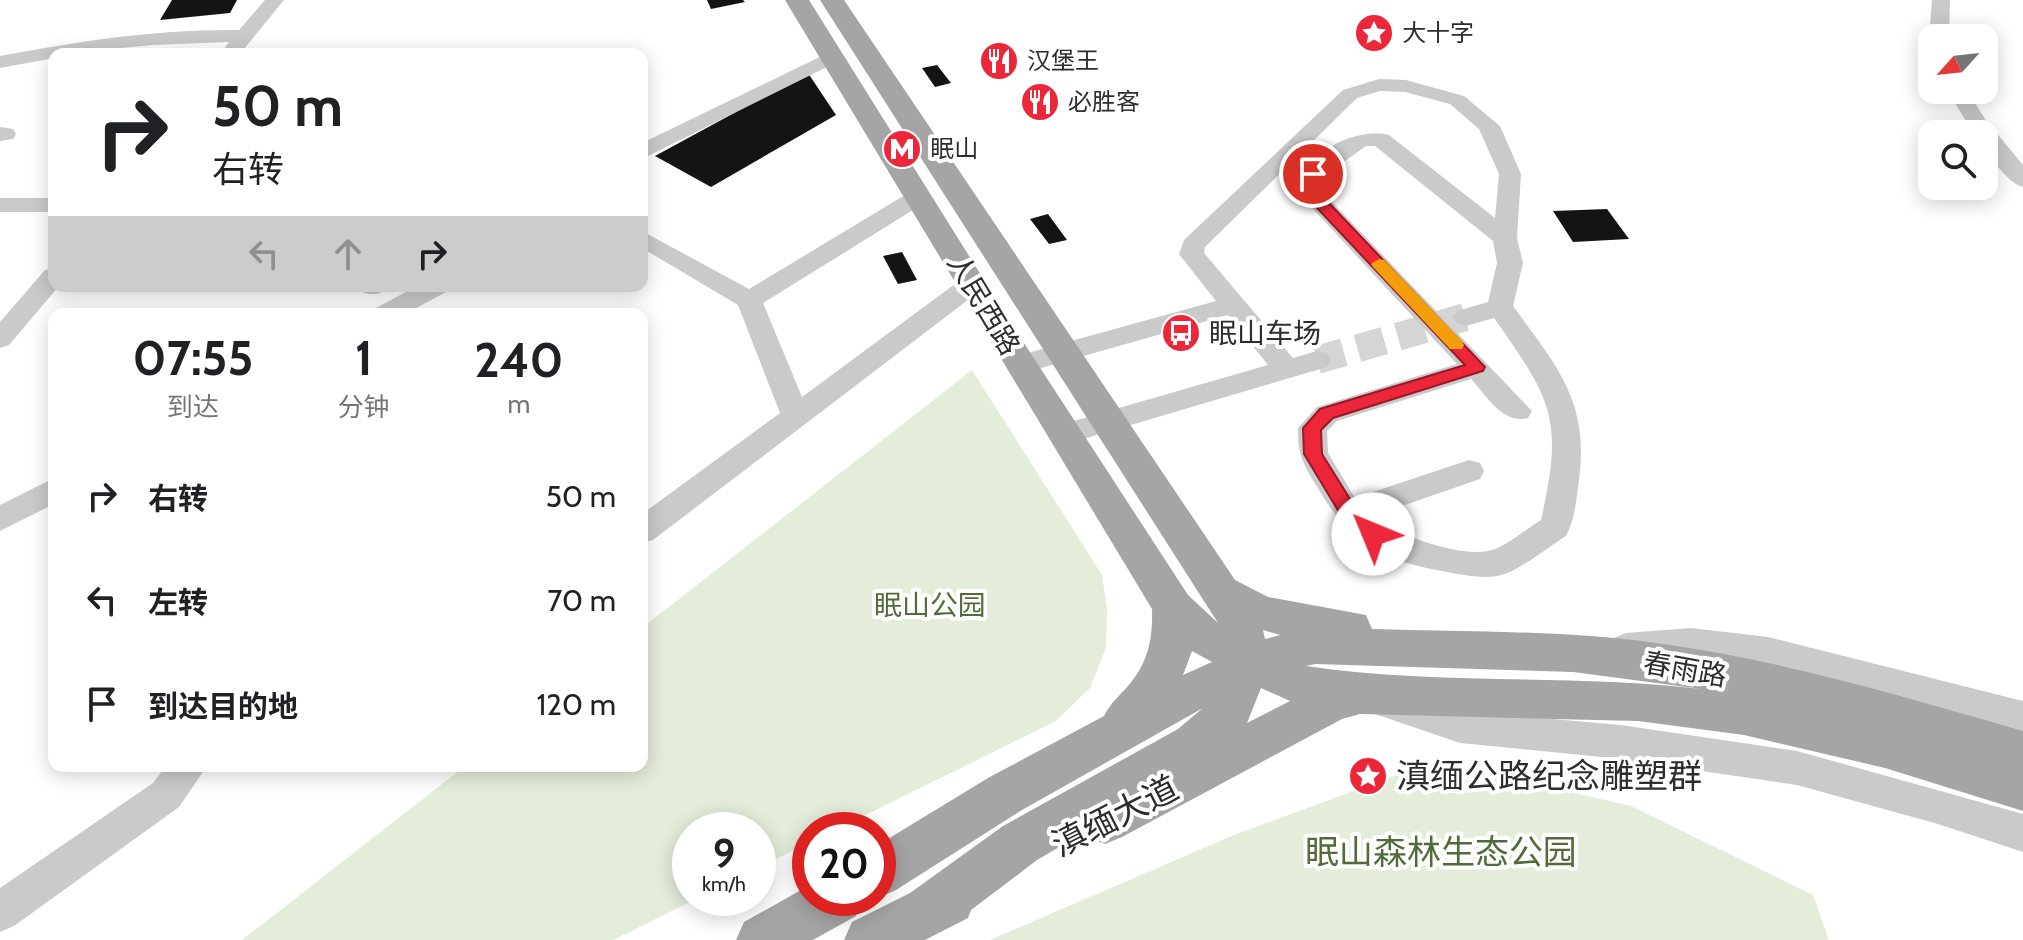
<!DOCTYPE html>
<html lang="zh">
<head>
<meta charset="utf-8">
<style>
	body { margin:0; font-family:Cabin,"Noto Sans SC",sans-serif; background:#f6f6f6; color:#202124; height:100vh; display:flex; flex-direction:column; font-size:30px; white-space:nowrap }
	* { box-sizing:border-box; margin:0 }
	p { font-size:26px; color:#757577 }
	.icon { flex:none; width:44px; height:44px; fill:none; stroke:currentColor; stroke-width:2; stroke-linecap:round; stroke-linejoin:round }
	.map { position:relative; flex:1; overflow:hidden }
	.panel { position:absolute; left:48px; top:308px; width:600px; height:464px; display:flex; flex-direction:column; background:#fff; border-radius:16px; box-shadow:0 4px 20px #0003 }
	.panel>* { flex:none }
	.guide { position:absolute; left:48px; top:48px; width:600px; height:244px; border-radius:16px; box-shadow:0 4px 20px #0003; background:#fff; color:#202124; overflow:hidden }
	.needle { width:52px; rotate:243deg }
	.buttons { position:absolute; left:1918px; top:24px; display:grid; gap:16px }
	.buttons a { display:grid; place-items:center; width:80px; height:80px; border-radius:16px; background:#fff; box-shadow:0 4px 20px #0003; font-size:40px }
	.speed { position:absolute; left:672px; top:812px; display:flex; gap:16px; font-size:40px; font-weight:700; text-align:center }
	.speed>* { display:grid; place-content:center; width:104px; height:104px; border-radius:50%; background:#fff; box-shadow:0 4px 20px #0003; line-height:1 }
	.speed small { font-size:20px; font-weight:400 }
	.speed .limit { border:12px solid #d22; background:#fff; color:#111 }
	.pin { position:absolute; display:grid; place-items:center; width:68px; height:68px; color:#fff; margin:-34px; border:4px solid #fff; border-radius:50%; box-shadow:0 2px 8px #0007 }
	.me { position:absolute; width:88px; margin:-44px; rotate:315deg; stroke-linejoin:round; filter:drop-shadow(0 0 6px #0008) }
	.turn { display:flex; align-items:center; gap:28px; height:168px; padding:0 32px; font-size:36px }
	.turn .icon { width:104px; height:104px; stroke-width:2.5 }
	.turn b { display:block; font-size:56px; line-height:68px }
	.lanes { display:flex; align-items:center; height:76px; padding:0 32px; background:#0003; justify-content:center; gap:40px; direction:ltr }
	.lanes .off { opacity:.35 }
	.eta { display:flex; justify-content:space-evenly; align-items:center; height:136px; text-align:center }
	.eta b { font-size:48px; font-weight:800; line-height:56px }
	ul { padding:0; list-style:none }
	li { display:flex; align-items:center; gap:24px; height:104px; padding:0 32px }
	li div { flex:1 }
	li b { display:block; font-size:30px }
	li em { font-style:normal }
	.map>svg:first-child { display:block }
</style>
</head>
<body>
<div class="map">
<svg width="2023" height="940" viewBox="0 0 2023 940">
	<rect width="100%" height="100%" fill="#fff"/>
	<!-- green -->
	<g fill="#e4ecda">
		<path d="M972,370L1102,575L1107,609L1106,648L1090,688L1056,721L835,830H810V842L758,868V830H690V898H698L613,940H242L465,766H642V628Z"/>
		<path d="M1435,761L1631,806L1813,895L1829,940H990L1234,835Z"/>
	</g>
	<!-- building -->
	<g fill="#141414">
		<path d="M172,0H237L230,13L160,20Z"/>
		<path d="M707,0H743L745,2L711,9Z"/>
		<path d="M937,65L951,83L935,87L922,68Z"/>
		<path d="M808,73L836,115L711,187L655,156Z"/>
		<path d="M1607,209L1629,239L1573,242L1553,211Z"/>
		<path d="M1048,214L1067,240L1049,244L1030,219Z"/>
		<path d="M902,252L917,280L898,284L883,256Z"/>
	</g>
	<g fill="none" stroke-linecap="round" stroke-linejoin="round">
		<!-- minor-tunnel -->
		<path stroke="#d5d5d5" stroke-width="28" stroke-dasharray="28 14" stroke-linecap="butt" d="M1317,360L1466,317"/>
		<!-- minor -->
		<g fill="#cacaca" fill-rule="evenodd">
			<path d="M265,0H284L240,54H226L223,50L229,42L153,45L54,54V58L0,68V56C79,41 158,29 239,30Z"/>
			<path d="M1932,0H1950L1949,38H1932V42L1929,38Z"/>
			<path d="M830,52L840,58L837,62L642,159V143Z"/>
			<path d="M1379,79L1406,80L1464,96L1500,126L1521,174L1517,238L1523,263L1513,306C1560,370 1591,404 1578,487C1576,504 1574,521 1566,536C1548,547 1517,573 1497,576C1480,579 1459,574 1442,571C1382,560 1351,544 1319,490C1304,465 1298,458 1298,428L1317,407L1457,364L1314,210L1299,187C1305,152 1356,127 1389,135L1495,218L1499,174L1479,129L1450,104L1405,92L1380,91L1357,98L1205,247L1204,253L1293,358L1317,351L1327,353L1331,360L1327,367L1063,445L1053,441L1048,434L1053,427L1268,365L1228,315L1020,374L1010,372L1006,365L1010,358L1216,301L1179,254L1184,240L1343,90ZM1366,146H1375L1493,241L1497,263L1488,302L1457,311L1453,317L1457,323L1466,326L1494,318C1552,400 1564,419 1541,520C1526,529 1508,545 1492,550C1463,559 1395,535 1373,516L1480,479L1484,471L1480,463L1469,460L1355,498L1328,453L1327,431L1337,421L1471,379C1486,395 1503,425 1528,418L1532,411L1331,201L1323,187L1324,176Z"/>
			<path d="M1947,90H1967L1985,119L2023,165V187C2006,183 1984,151 1984,134H1974Z"/>
			<path d="M0,127L13,129L16,134L13,139L0,141Z"/>
			<path d="M918,190L926,192L930,197L926,202L763,303L802,397L963,278H981L985,284L981,290L653,540L642,543V514L780,413L738,305L642,248V231L749,289L910,192Z"/>
			<rect x="0" y="198" width="54" height="14"/>
			<path d="M54,268V286H59L9,345L0,348V322L45,270Z"/>
			<path d="M388,286C382,295 374,295 364,293L360,287Z"/>
			<path d="M417,286H450L446,292L405,314H372L376,308Z"/>
			<path d="M54,478V504L0,531V505Z"/>
			<path d="M1691,628L1768,637L2023,701V733L1768,667L1691,656L1626,663L1614,658L1609,648L1614,638L1626,633Z"/>
			<path d="M1388,687L1460,711L1621,725L1797,751L2023,814V852L1938,824L1797,785L1621,759L1460,743L1375,714L1370,703L1375,692Z"/>
			<path d="M166,766H207L179,807L14,926L0,932V888L153,783Z"/>
		</g>
		<!-- major -->
		<g fill="#a5a5a5" fill-rule="evenodd">
			<path d="M785,0H809L1011,323L1188,595L1218,623L820,0H844L1235,580L1268,597L1366,615L1372,629C1469,632 1567,630 1663,644C1785,661 1905,697 2023,731V811L1885,768L1744,735L1638,721L1360,714L1342,719L1122,837L1105,844L1088,837L1085,832L1037,860L971,910L968,918L925,940H844L852,922L910,893L1003,826L1178,729L1203,708L1022,810L896,890L878,898V845L988,778L1104,716C1110,704 1119,696 1128,686C1148,663 1153,639 1152,609ZM1263,630L1280,635L1265,639ZM1192,651L1212,662L1183,675ZM1315,664L1573,672L1702,689C1570,673 1437,686 1306,666ZM1261,688L1290,701L1247,723Z"/>
			<path d="M810,885V898H863L856,916L813,940H736L744,922Z"/>
		</g>
	</g>
	<!-- route -->
	<path fill="#ec273a" stroke="#991926" stroke-width="2" d="M1313,170L1320,174L1318,187L1328,202L1485,367L1483,371L1333,418L1321,430L1322,454L1355,507L1382,534L1380,539L1373,541L1342,517L1304,454L1303,428L1320,409L1465,365L1317,208L1304,187L1306,174Z"/>
	<!-- slow -->
	<path fill="#f59e0b" d="M1379,259L1384,260L1462,341L1464,345L1462,349H1450L1373,267L1371,264Z"/>
	<!-- icons -->
	<defs>
		<symbol id="sight-disc" viewBox="-11 -11 22 22"><circle r="9.5" fill="#ec273a" stroke="#fff"/><path d="M0-6L1.8-2.2L6-1.7L2.9 1.2L3.7 5.4L0 3.3L-3.7 5.4L-2.9 1.2L-6-1.7L-1.8-2.2Z" fill="#fff"/></symbol>
		<symbol id="restaurant-disc" viewBox="-11 -11 22 22"><circle r="9.5" fill="#ec273a" stroke="#fff"/><path d="M-5-6h1v4h1v-4h1v4h1v-4h1v5L-1.5 .5V6h-2V.5L-5-1ZM5-6V6H3V1.5H1.5Q1.5-4 5-6Z" fill="#fff"/></symbol>
		<symbol id="metro-disc" viewBox="-11 -11 22 22"><circle r="9.5" fill="#ec273a" stroke="#fff"/><path d="M-5.5 5V-5H-3L0 0L3-5H5.5V5H3V-.5L0 4L-3-.5V5Z" fill="#fff"/></symbol>
		<symbol id="bus-disc" viewBox="-11 -11 22 22"><circle r="9.5" fill="#ec273a" stroke="#fff"/><path d="M-5-6H5V4H4V6H2V4H-2V6H-4V4H-5ZM-3.5-4V0h7V-4ZM-3.5 1.2v1.5H-2V1.2ZM2 1.2v1.5H3.5V1.2Z" fill="#fff"/></symbol>
	</defs>
	<g fill-rule="evenodd">
		<use href="#sight-disc" x="1352" y="11" width="44" height="44"/>
		<use href="#restaurant-disc" x="977" y="39" width="44" height="44"/>
		<use href="#restaurant-disc" x="1018" y="80" width="44" height="44"/>
		<use href="#metro-disc" x="880" y="127" width="44" height="44"/>
		<use href="#bus-disc" x="1159" y="311" width="44" height="44"/>
		<use href="#sight-disc" x="1346" y="754" width="44" height="44"/>
	</g>
	<g text-anchor="middle" stroke-width="8" stroke-linejoin="round" paint-order="stroke">
		<!-- far-poi labels -->
		<g font-size="24" fill="#2d2d2d" stroke="#fff" text-anchor="start">
			<text x="1402" y="41">大十字</text>
			<text x="1027" y="69">汉堡王</text>
			<text x="1068" y="110">必胜客</text>
			<text x="930" y="157">眠山</text>
		</g>
		<!-- street labels -->
		<g font-size="28" fill="#2d2d2d" stroke="#fff">
			<text transform="translate(984 304) rotate(59)" y="10">人民西路</text>
			<text transform="translate(1685 669) rotate(10)" y="10">春雨路</text>
		</g>
		<!-- poi labels -->
		<g font-size="28" fill="#2d2d2d" stroke="#fff" text-anchor="start">
			<text x="1209" y="343">眠山车场</text>
		</g>
		<!-- park labels -->
		<g font-size="28" fill="#516b39" stroke="#fff">
			<text x="930" y="615">眠山公园</text>
		</g>
		<!-- near-poi labels -->
		<g font-size="34" fill="#2d2d2d" stroke="#fff" text-anchor="start">
			<text x="1396" y="788">滇缅公路纪念雕塑群</text>
		</g>
		<!-- near-street labels -->
		<g font-size="34" fill="#2d2d2d" stroke="#fff">
			<text transform="translate(1115 816) rotate(-27)" y="12">滇缅大道</text>
		</g>
		<!-- near-park labels -->
		<g font-size="34" fill="#516b39" stroke="#fff">
			<text x="1441" y="864">眠山森林生态公园</text>
		</g>
	</g>
</svg>
<div class="buttons">
<a><svg class="needle" viewBox="-14 -14 28 28"><path d="M0-13l5 13h-10z" fill="#e53935"/><path d="M0 13l5-13h-10z" fill="#757577"/></svg></a>
<a><svg class="icon" aria-label="search" viewBox="0 0 24 24"><circle cx="10" cy="10" r="6"/><path d="M15 15l6 6"/></svg></a>
</div>
<div class="speed"><div>9<small>km/h</small></div><div class="limit">20</div></div>
<div class="pin" style="left:1313px;top:174px;background:#d93025"><svg class="icon" aria-label="arrive" viewBox="0 0 24 24"><path d="M6 21V4h12l-3 4 3 4H6"/></svg></div>
<svg class="me" style="left:1373px;top:534px" viewBox="-20 -20 40 40"><circle r="19" fill="#fff"/><path d="M0-13L10 11 0 6-10 11z" fill="#ec273a"/></svg>
<div class="guide">
<div class="turn"><svg class="icon" aria-label="right" viewBox="0 0 24 24"><path d="M7 20v-9h11M14 6l5 5-5 5"/></svg><div><b>50 m</b>右转</div></div>
<div class="lanes"><svg class="icon off" aria-label="left" viewBox="0 0 24 24"><path d="M17 20v-9H6M10 6l-5 5 5 5"/></svg><svg class="icon off" aria-label="ahead" viewBox="0 0 24 24"><path d="M12 20V5M6 11l6-6 6 6"/></svg><svg class="icon" aria-label="right" viewBox="0 0 24 24"><path d="M7 20v-9h11M14 6l5 5-5 5"/></svg></div>
</div>
<section class="panel">
<div class="eta">
<div><b>07:55</b><p>到达</p></div>
<div><b>1</b><p>分钟</p></div>
<div><b>240</b><p>m</p></div>
</div>
<ul>
<li><svg class="icon" aria-label="right" viewBox="0 0 24 24"><path d="M7 20v-9h11M14 6l5 5-5 5"/></svg><div><b>右转</b></div><em>50 m</em></li>
<li><svg class="icon" aria-label="left" viewBox="0 0 24 24"><path d="M17 20v-9H6M10 6l-5 5 5 5"/></svg><div><b>左转</b></div><em>70 m</em></li>
<li><svg class="icon" aria-label="arrive" viewBox="0 0 24 24"><path d="M6 21V4h12l-3 4 3 4H6"/></svg><div><b>到达目的地</b></div><em>120 m</em></li>
</ul>
</section>
</div>
</body>
</html>
